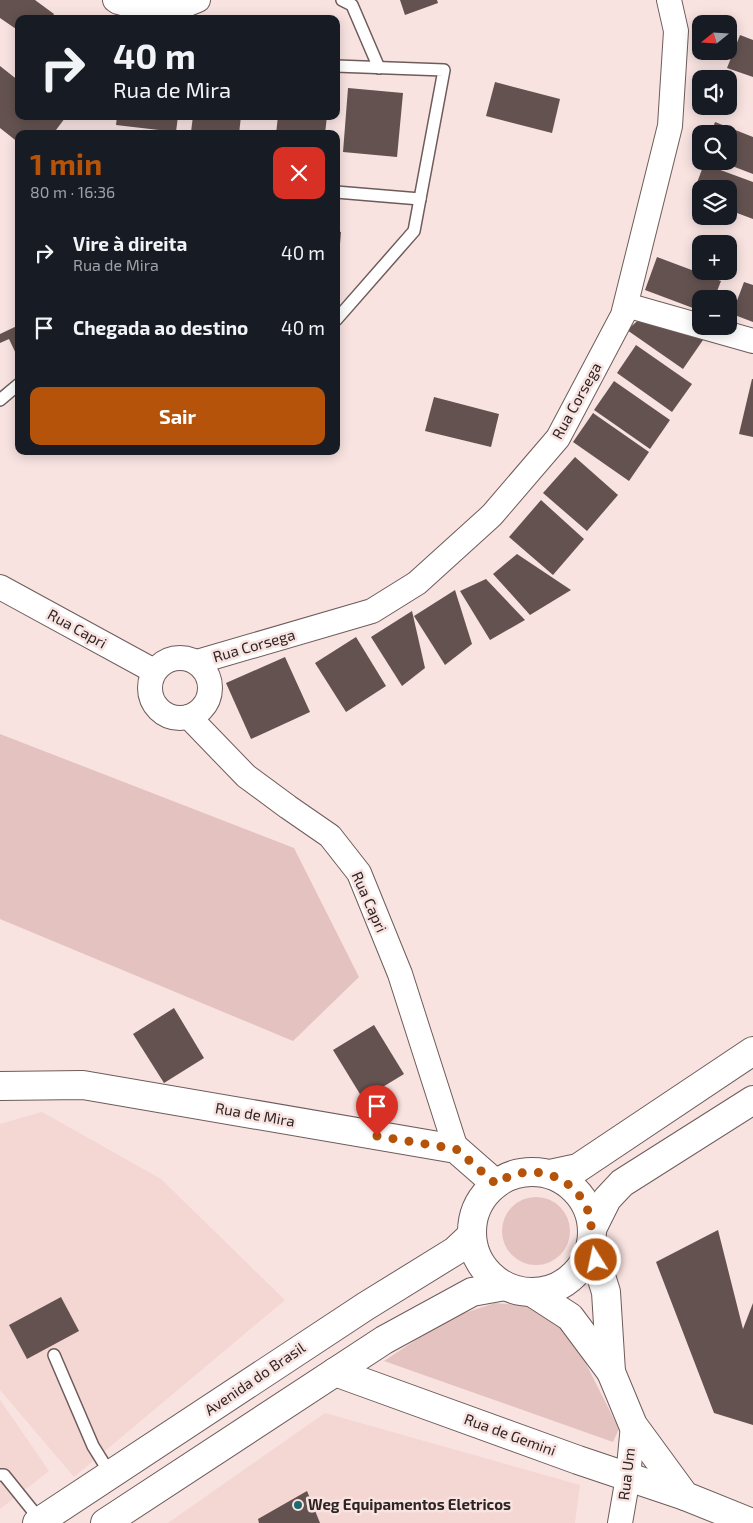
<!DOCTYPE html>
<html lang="pt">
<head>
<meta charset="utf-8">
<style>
	body { margin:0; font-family:"Exo 2",sans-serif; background:#20242c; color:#f1f3f6; height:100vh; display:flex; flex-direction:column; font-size:19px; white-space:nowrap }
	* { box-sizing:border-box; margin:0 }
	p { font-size:16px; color:#9ea1a6 }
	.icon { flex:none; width:28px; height:28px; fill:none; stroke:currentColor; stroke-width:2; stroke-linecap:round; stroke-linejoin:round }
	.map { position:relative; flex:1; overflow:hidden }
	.sheet { position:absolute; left:15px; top:130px; width:325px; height:325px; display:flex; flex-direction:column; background:#171b24; border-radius:10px; box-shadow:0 2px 12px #0003 }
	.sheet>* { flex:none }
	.top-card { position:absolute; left:15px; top:15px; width:325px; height:105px; border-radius:10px; box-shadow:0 2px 12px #0003; background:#171b24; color:#f1f3f6; overflow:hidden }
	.needle { width:32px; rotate:252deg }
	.fabs { position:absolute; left:692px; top:15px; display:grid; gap:10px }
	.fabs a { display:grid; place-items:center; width:45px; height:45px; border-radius:10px; background:#171b24; box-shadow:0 2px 12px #0003; font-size:25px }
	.pin { position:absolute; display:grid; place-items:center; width:42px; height:42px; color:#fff; margin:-51px -21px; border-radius:50% 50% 50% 0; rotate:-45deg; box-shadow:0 0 5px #0007 }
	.pin .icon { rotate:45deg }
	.me { position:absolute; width:55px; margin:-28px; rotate:350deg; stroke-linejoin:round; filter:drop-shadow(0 0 4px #0008) }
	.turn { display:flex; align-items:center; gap:18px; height:105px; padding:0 15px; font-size:22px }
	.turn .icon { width:65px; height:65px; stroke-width:2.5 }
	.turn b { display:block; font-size:35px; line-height:42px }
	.round { display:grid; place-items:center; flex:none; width:52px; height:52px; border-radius:10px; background:#20242c }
	.headline { display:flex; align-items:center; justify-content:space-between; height:85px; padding:0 15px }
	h1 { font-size:30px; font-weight:700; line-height:38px; color:#b45309 }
	.cta { display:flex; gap:10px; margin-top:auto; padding:10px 15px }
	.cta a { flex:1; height:58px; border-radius:10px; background:#b45309; color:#fff; font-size:20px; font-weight:700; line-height:58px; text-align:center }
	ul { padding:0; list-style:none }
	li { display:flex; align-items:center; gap:15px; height:75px; padding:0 15px }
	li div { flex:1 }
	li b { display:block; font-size:19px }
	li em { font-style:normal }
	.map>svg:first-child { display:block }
</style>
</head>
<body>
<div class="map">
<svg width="753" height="1523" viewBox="0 0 753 1523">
	<rect width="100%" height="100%" fill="#f8e3e1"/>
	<!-- built -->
	<g fill="#f4d6d3">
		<path d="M42,1112L161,1179L285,1300L74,1477L0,1390V1124Z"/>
		<path d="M0,1400L49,1471L0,1509Z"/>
		<path d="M325,1413L580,1485L575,1523H168Z"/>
	</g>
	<!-- green -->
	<g fill="#e4c2bf">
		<path d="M0,734L294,848L359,977L293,1041L0,919Z"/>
		<circle cx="536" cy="1231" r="34"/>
		<path d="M495,1303L543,1307L581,1354L619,1429L613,1442L384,1361L449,1318Z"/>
	</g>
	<!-- building -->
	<g fill="#635250">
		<path d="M0,0H35L54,14L51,19H19V31L0,18Z"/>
		<path d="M400,0H437L438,3L405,15Z"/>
		<path d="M740,35L753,40V77L727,68Z"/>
		<path d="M0,66L19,81V116H64L65,118L53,134H19V143L0,128Z"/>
		<path d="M495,82L560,99L552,133L486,116Z"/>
		<path d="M348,88L403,93L397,157L343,152Z"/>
		<path d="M117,116H178L176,132L116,125Z"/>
		<path d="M193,116H241L239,134L191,132Z"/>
		<path d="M278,116H327L325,134H276Z"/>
		<path d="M715,122L753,137V174L719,161H729V134H711Z"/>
		<path d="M704,164L753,182V219L729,210V189H701V200L692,196Z"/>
		<path d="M336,231L341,232L338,268H336Z"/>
		<path d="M657,257L721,281L714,299H701V311L645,290Z"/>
		<path d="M744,282L753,285V322L732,314Z"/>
		<path d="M642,317L703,340L683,369L627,330Z"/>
		<path d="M19,325V360L9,339L0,343V334Z"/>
		<path d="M636,345L692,384L672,412L617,373Z"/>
		<path d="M752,379H753V437L739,434Z"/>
		<path d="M614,381L670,420L650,449L594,410Z"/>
		<path d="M434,397L499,414L491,447L425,431Z"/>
		<path d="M593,413L649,452L629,481L573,442Z"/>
		<path d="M575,457L618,495L587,531L543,493Z"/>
		<path d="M541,500L584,539L553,575L509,537Z"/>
		<path d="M517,554L571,590L530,615L493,574Z"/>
		<path d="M486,579L525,620L490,640L460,591Z"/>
		<path d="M455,590L472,644L445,665L414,616Z"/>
		<path d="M412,611L425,668L402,686L371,637Z"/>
		<path d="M356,637L386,686L346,712L315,663Z"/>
		<path d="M285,657L310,712L251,739L226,683Z"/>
		<path d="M174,1008L204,1058L164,1083L133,1034Z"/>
		<path d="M374,1025L404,1074L363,1099L333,1050Z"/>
		<path d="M718,1230L743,1329L753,1303V1425L714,1413L656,1262Z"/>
		<path d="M61,1297L79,1331L27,1359L9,1325Z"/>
		<path d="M307,1491L320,1523H259L258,1519Z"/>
	</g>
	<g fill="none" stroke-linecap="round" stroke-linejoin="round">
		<defs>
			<g id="lane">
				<path d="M342,0L352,5L379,68"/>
				<path d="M336,66L444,70L414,231L336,320"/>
				<path d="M336,192L420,199"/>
				<path d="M0,400L19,384"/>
				<path d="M54,1355L93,1446L111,1475"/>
				<path d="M0,1475H4L41,1521"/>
			</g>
			<g id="street">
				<path d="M115,0L118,2L148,10L181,7L198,0"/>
				<path d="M626,305L753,341"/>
				<path d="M0,587L154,671"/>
				<circle cx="180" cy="688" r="30"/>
				<path d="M197,662L372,611L417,583L492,515L558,438L623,315L670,126L676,31L669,0"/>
				<path d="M189,717L246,776L288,807L330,836L359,873L400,974L456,1149"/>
				<path d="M620,1523L628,1477L633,1425"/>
			</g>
			<g id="secondary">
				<path d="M0,1086L83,1085L456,1149L496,1184"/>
				<path d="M591,1244L606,1292L611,1372"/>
				<path d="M533,1293L570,1317L611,1372L633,1425L685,1496L752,1523"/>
				<path d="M335,1372L578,1460L685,1496"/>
			</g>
			<g id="primary">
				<circle cx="532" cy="1232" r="60"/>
				<path d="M550,1174L578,1168L753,1051"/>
				<path d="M592,1229L607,1199L622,1183L753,1100"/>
				<path d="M37,1523L366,1306L455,1251L472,1235"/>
				<path d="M105,1523L384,1340L472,1292L505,1286"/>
			</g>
		</defs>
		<!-- lane casing -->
		<use href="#lane" stroke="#6e5c5a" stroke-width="14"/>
		<!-- street casing -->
		<use href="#street" stroke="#6e5c5a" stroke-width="26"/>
		<!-- secondary casing -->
		<use href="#secondary" stroke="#6e5c5a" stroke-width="30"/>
		<!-- primary casing -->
		<use href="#primary" stroke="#6e5c5a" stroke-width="30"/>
		<!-- lane -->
		<use href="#lane" stroke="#fff" stroke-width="11"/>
		<!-- street -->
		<use href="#street" stroke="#fff" stroke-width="24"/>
		<!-- secondary -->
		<use href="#secondary" stroke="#fff" stroke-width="28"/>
		<!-- primary -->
		<use href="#primary" stroke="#fff" stroke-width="28"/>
	</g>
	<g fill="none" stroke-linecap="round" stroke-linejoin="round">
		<!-- route -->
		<path stroke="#b45309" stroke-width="9" stroke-dasharray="0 16.2" d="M377,1136L456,1149L496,1184C528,1160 574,1174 588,1211C593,1223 590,1234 592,1245C593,1250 595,1255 596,1260"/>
	</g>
	<!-- markers -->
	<circle fill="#1c696f" stroke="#f8e3e1" stroke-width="2" cx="298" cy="1505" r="5"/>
	<g text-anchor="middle" stroke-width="5" stroke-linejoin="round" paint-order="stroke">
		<!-- street labels -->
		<g font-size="15" fill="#2d2524" stroke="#f8e3e1">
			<text transform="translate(577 401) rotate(-61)" y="5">Rua Corsega</text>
			<text transform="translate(77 629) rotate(29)" y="5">Rua Capri</text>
			<text transform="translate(254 646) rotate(-16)" y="5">Rua Corsega</text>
			<text transform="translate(369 902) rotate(66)" y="5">Rua Capri</text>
			<text transform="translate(255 1115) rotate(10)" y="5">Rua de Mira</text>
			<text transform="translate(255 1379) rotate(-34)" y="5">Avenida do Brasil</text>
			<text transform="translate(510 1435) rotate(20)" y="5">Rua de Gemini</text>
			<text transform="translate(627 1474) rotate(-83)" y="5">Rua Um</text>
		</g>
		<!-- poi labels -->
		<g font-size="15" font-weight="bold" fill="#2d2524" stroke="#f8e3e1" text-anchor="start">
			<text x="308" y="1510">Weg Equipamentos Eletricos</text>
		</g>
	</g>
</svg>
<div class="fabs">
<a><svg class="needle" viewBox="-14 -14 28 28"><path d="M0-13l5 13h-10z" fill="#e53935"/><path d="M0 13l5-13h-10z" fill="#9ea1a6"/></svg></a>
<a><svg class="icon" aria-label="sound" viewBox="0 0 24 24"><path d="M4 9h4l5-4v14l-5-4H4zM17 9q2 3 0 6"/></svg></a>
<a><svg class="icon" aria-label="search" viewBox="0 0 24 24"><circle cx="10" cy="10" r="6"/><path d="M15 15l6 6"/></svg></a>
<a><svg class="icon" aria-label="layers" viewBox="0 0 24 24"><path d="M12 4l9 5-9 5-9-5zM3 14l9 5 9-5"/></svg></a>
<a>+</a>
<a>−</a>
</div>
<div class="pin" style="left:377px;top:1136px;background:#d93025"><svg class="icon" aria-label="arrive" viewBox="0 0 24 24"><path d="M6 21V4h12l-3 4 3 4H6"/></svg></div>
<svg class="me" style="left:596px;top:1260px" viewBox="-20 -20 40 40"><circle r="17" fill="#b45309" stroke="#fff" stroke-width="3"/><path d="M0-11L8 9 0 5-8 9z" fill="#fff"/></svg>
<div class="top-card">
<div class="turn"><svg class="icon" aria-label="right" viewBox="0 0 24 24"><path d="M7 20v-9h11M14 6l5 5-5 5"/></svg><div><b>40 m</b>Rua de Mira</div></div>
</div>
<section class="sheet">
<div class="headline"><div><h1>1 min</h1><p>80 m · 16:36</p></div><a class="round" style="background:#d93025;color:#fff"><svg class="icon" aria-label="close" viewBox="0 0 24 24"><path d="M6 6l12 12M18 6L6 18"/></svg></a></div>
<ul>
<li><svg class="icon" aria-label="right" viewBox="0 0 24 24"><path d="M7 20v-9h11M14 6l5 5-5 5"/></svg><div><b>Vire à direita</b><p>Rua de Mira</p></div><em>40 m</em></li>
<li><svg class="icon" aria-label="arrive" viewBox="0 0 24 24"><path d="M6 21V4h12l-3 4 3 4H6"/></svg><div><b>Chegada ao destino</b></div><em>40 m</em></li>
</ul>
<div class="cta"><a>Sair</a></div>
</section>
</div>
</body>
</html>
